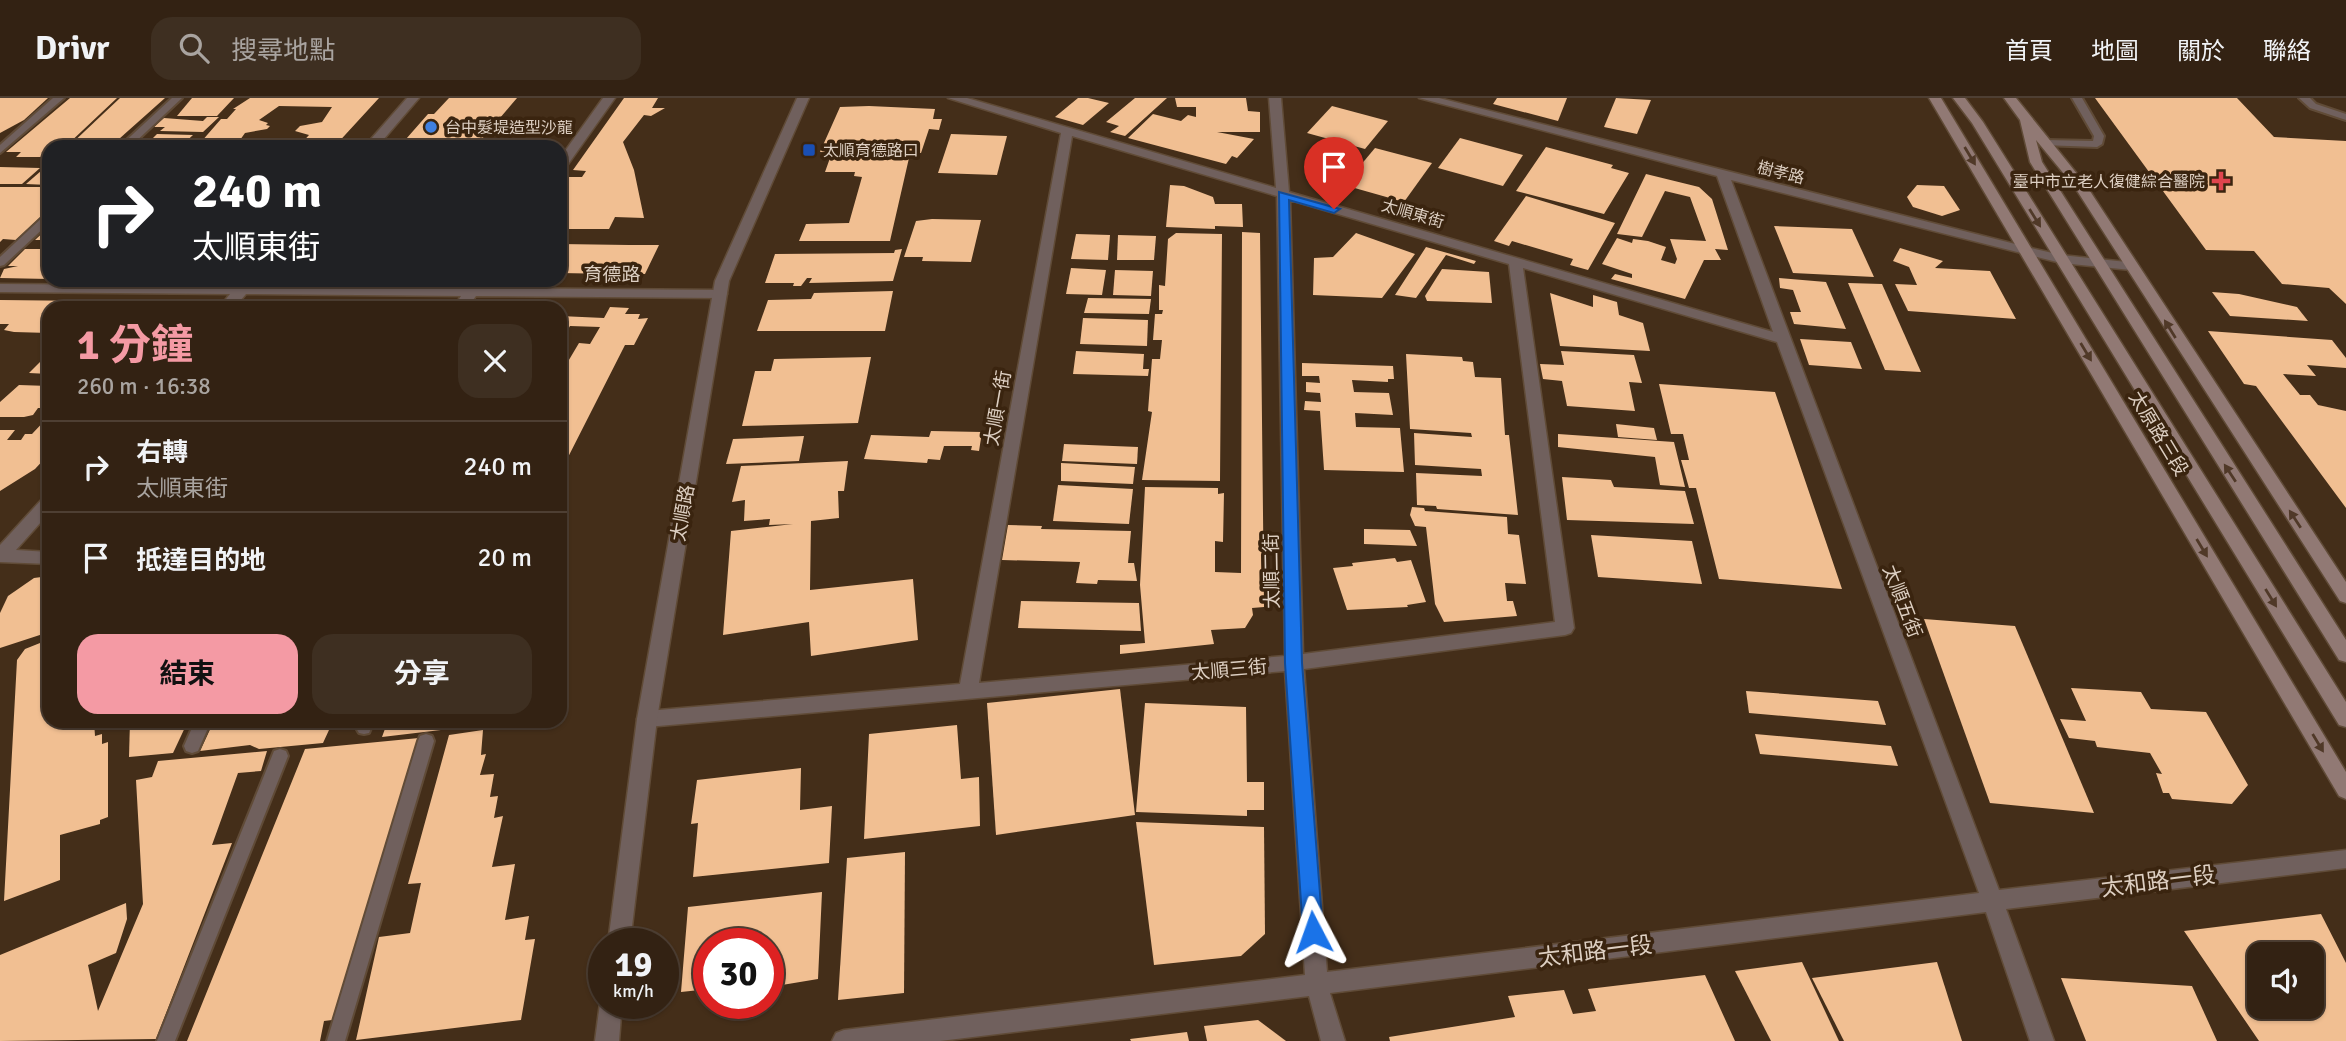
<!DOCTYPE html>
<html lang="zh-TW">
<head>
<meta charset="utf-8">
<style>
	body { margin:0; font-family:Signika,"Noto Sans TC",sans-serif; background:#3e2f21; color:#f1f3f6; height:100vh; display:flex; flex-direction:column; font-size:26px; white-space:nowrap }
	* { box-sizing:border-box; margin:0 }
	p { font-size:23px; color:#a9a4a0 }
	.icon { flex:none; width:38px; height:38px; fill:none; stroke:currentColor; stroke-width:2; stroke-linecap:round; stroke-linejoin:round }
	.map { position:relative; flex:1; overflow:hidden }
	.side { position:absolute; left:42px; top:203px; width:525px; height:427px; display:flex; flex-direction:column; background:#332213; border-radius:21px; box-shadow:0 2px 5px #0004,0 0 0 2px #4e3f33 }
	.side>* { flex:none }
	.top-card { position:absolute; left:42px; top:42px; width:525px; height:147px; border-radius:21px; box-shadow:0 2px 5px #0004,0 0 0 2px #4e3f33; background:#202124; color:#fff; overflow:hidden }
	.controls { position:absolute; left:2247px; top:844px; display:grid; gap:14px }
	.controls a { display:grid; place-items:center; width:77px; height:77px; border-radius:14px; background:#332213; box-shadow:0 2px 5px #0004,0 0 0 2px #4e3f33; font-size:35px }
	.speed { position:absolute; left:588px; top:830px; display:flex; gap:14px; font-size:35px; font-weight:700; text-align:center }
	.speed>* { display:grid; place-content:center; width:91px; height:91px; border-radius:50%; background:#332213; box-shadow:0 2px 5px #0004,0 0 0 2px #4e3f33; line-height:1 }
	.speed small { font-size:18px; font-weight:400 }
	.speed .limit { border:10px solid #d22; background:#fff; color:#111 }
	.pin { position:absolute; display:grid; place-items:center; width:60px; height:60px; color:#fff; margin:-72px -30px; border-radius:50% 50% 50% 0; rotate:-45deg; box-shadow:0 0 7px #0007 }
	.pin .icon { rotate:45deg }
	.me { position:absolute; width:77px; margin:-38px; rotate:356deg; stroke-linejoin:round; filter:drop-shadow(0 0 5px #0008) }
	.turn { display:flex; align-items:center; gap:24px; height:147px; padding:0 35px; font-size:32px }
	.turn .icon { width:91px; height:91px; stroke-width:2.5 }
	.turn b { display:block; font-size:49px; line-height:60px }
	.round { display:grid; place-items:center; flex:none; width:74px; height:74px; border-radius:21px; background:#3e2f21 }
	.summary { display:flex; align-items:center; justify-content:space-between; height:119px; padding:0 35px }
	h1 { font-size:42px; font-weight:700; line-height:52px; color:#f49aa4 }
	.button { display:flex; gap:14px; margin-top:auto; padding:14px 35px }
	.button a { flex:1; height:80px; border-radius:21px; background:#f49aa4; color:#111; font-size:28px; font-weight:700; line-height:80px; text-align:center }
	.button a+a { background:#3e2f21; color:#f1f3f6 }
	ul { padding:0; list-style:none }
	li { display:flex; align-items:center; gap:21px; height:91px; padding:0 35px; border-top:2px solid #4e3f33 }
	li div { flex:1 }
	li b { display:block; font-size:26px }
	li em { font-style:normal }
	header { display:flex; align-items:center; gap:42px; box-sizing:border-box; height:98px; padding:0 35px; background:#332213; border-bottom:2px solid #4e3f33 }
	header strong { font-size:33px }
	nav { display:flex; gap:38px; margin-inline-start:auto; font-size:24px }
	.search { width:490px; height:63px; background:#3e2f21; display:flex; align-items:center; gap:18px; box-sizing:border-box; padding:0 24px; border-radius:21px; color:#a9a4a0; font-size:26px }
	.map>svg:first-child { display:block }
</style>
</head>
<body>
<header>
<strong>Drivr</strong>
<div class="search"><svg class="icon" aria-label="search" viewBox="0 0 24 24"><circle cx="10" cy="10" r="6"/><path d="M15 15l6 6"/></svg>搜尋地點</div>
<nav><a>首頁</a><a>地圖</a><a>關於</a><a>聯絡</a></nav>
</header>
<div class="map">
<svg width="2346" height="943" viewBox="0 0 2346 943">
	<rect width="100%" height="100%" fill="#442e19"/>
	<!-- building -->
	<g fill="#f1bf92" fill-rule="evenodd">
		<path d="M0,0H48L24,22L0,35Z"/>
		<path d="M70,0H117L65,49H49V59H16L21,54H6Z"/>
		<path d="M120,0H165L110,49H68Z"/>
		<path d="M192,0H234L217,18H177Z"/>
		<path d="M250,0H379L334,49H298L309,37L295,33L300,28L322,24L332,9L279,8L259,22L268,25L266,27L270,28L267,31L245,35L235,49H191L201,44L221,21H227L236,11H233Z"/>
		<path d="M449,0H517L475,49H399L428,16H434Z"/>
		<path d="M624,0H658L652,10H665L651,18L644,17L623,44L634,72L644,120L615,119L609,131H560V91L568,79H582L586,73L573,72Z"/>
		<path d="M1078,0H1088L1109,5L1083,27L1055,19Z"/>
		<path d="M1135,0H1167L1125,38L1110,34L1119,28L1106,24Z"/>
		<path d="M1175,0H1246L1248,13L1260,14V34H1217L1254,41L1237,60L1232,58L1226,66L1128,40L1153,16L1181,23L1188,17L1196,19V9H1177Z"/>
		<path d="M1497,0H1567L1558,23L1493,6Z"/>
		<path d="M1616,0L1651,2L1637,36L1604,29Z"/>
		<path d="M2095,0H2237L2274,39L2346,43V206L2329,190L2282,186L2254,153L2206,152Z"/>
		<path d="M869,8L935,11L933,21H942L939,32L929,31L921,55L820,54L840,9Z"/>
		<path d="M1332,8L1388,23L1365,51L1307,35Z"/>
		<path d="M207,19H219L203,34L160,33L165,29H154L164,20L203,23Z"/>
		<path d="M157,36L193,37L180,49H133L143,40H153Z"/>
		<path d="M951,36L1007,38L997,77L938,75Z"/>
		<path d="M1460,40L1523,57L1503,88L1438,70Z"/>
		<path d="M1546,49L1613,67L1611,70L1629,75L1604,116L1516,93Z"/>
		<path d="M1375,50L1432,65L1404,104L1344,87Z"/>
		<path d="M830,60H909L890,143H799L806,126L849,125L862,79L854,78L855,74H825Z"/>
		<path d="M49,66V87L26,86Z"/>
		<path d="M0,69L40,70L22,86H0Z"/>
		<path d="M1646,76L1699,89L1712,101L1728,152L1715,151L1721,162H1704L1685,201L1611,181L1615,176L1632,180V176L1602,166L1617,140L1632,145L1633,141L1648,143L1666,149L1661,162L1675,166L1677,161L1670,141L1706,143L1690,99L1665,93L1642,139L1617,136Z"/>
		<path d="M1170,87L1184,88L1213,99L1215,106H1242L1243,129L1215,128V131L1166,129Z"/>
		<path d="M1917,87L1944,88L1960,112L1942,118L1913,109L1907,99Z"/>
		<path d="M0,89H49V111L16,142L3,141L0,144Z"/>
		<path d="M1526,98L1615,125L1588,172L1570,167L1573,161L1512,143L1509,148L1494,143Z"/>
		<path d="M932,121L981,122L971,164L922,163L923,159H904L916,123Z"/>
		<path d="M1774,128L1852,131L1874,179L1793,175Z"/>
		<path d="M49,129V147H41L46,142H35Z"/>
		<path d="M1242,134L1260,135L1264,509L1252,510L1253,517L1245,530L1211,532L1214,546L1120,556V547L1145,545L1140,487L1145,389L1218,390V396L1224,395L1223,444L1215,443V474L1241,475Z"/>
		<path d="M1176,135L1222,136L1220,383L1142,382L1152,314L1148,313L1152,261H1160L1162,242H1153L1155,216H1162L1163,212H1159V187L1165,188L1168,141Z"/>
		<path d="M1356,135L1415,156L1382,200L1313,197L1314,160L1333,159Z"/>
		<path d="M1076,136L1110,137L1108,162L1071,161Z"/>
		<path d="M1118,137L1156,138L1154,162H1117Z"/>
		<path d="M560,146L629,147H659L645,176H614L560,175Z"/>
		<path d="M1426,149L1476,163L1474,166L1446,157L1416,200L1395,197Z"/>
		<path d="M1900,150L1943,163L1935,170L1990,173L2016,221L1908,213L1895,186L1917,187L1909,169L1893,163Z"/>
		<path d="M25,151H49V181L0,180L4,171L18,168H8Z"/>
		<path d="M902,151L893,183L809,185L812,180H807L801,188H793L794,185H765L775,156L894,155L895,152Z"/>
		<path d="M1071,170L1106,172L1102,197L1066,196Z"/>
		<path d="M1442,171L1489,174L1492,205L1427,203L1425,198Z"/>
		<path d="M1115,172L1153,173L1151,198L1113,197Z"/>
		<path d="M1779,180L1826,184L1846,231L1794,226L1790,214H1801L1793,192L1780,190Z"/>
		<path d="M1848,185L1882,186L1921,274L1885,272Z"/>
		<path d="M893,193L885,233H757L768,202L811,201L814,195Z"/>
		<path d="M2212,194L2239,196L2297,209L2308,223L2230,218Z"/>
		<path d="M1550,195L1593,209V197L1617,204L1619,217L1643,225L1650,253L1560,248Z"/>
		<path d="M1088,200L1151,201L1149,216L1084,215Z"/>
		<path d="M0,202L181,204L183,210H49V235L14,234L4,232L9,226H0Z"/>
		<path d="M353,207H429L432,210H351Z"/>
		<path d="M610,209L629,210L625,216H640L638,221L648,220L634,247H625L560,375V277L579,245L590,246L600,229L570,228L560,245V218L604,220Z"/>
		<path d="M1083,220L1148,222L1147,248L1080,246Z"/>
		<path d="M2208,233L2332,242L2346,260V270L2307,267L2316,278L2283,276L2300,297H2310L2318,307L2346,313V410L2256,288L2244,286Z"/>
		<path d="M1800,241L1851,244L1862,271L1809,267Z"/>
		<path d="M1076,253L1144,256L1143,271H1149L1148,278L1073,276Z"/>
		<path d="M1561,253L1634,257L1642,285L1629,284L1635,313L1567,308L1562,283L1543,281L1540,266L1564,267Z"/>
		<path d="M49,255V276L29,275Z"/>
		<path d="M1406,256L1462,259L1463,263L1473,264L1475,279L1501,280L1505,337H1509L1518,417L1437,411L1436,408L1417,407L1416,375L1482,378L1481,371L1415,367L1414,335L1472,339L1471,335L1410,331Z"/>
		<path d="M871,259L858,325L742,328L755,273H771L774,261Z"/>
		<path d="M1302,265L1393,268L1394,281H1388V284L1352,282L1354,294L1389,295L1393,317L1355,315L1356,329L1400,330L1404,374L1324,372L1320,313L1304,312L1305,303L1321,304L1320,295L1306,294V284L1320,285L1319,278H1302Z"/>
		<path d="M1659,286L1775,294L1842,491L1719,481L1696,390H1689L1681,362H1689L1683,336H1671Z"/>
		<path d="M19,287L49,288V310H38L33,317L24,319H0V304Z"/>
		<path d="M49,318V356L35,371L0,393V332H15L7,342H21L25,336H32Z"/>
		<path d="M1616,326L1654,330L1657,342L1618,339Z"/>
		<path d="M931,333L982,334L979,353L971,352L972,348H944L940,362L928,361L927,365L864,361L871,337L929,339Z"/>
		<path d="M1558,336L1674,344L1685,389L1660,387L1655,359L1558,349Z"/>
		<path d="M804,338L799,363L726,366L733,341Z"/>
		<path d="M1064,346L1138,349L1137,366L1062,363Z"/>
		<path d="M848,363L844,393H838L839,420L811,423L810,492L913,481L918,542L811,558L809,524L723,537L731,433L793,426L769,427L770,421L744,423L745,402L732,404L741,368Z"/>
		<path d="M1061,365L1135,369L1133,386L1061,383Z"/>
		<path d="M1562,379L1611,382L1614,389L1685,393L1694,426L1567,422Z"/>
		<path d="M1058,387L1133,391L1129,426L1053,423Z"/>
		<path d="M1412,409L1424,410L1425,413L1507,419L1508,436L1519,437L1526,486L1505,485L1507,503H1513L1517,518L1444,524L1435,506L1426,429L1415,428L1410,417Z"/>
		<path d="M1008,427L1042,428L1041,431L1131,433L1128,465H1134L1137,483L1098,482L1097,486L1076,485L1080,464L1002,462Z"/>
		<path d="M1364,431L1410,432L1417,448L1364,446Z"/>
		<path d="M1591,437L1692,443L1702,486L1598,479Z"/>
		<path d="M1395,460L1397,464L1411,462L1426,504L1407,507L1408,509L1347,512L1333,470L1353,468L1352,465Z"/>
		<path d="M49,478V534L0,550V515L8,498L34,480Z"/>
		<path d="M1021,503L1139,505L1141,533L1018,530Z"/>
		<path d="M1924,521L2015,528L2094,715L1990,705Z"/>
		<path d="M40,545V549L49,546V623H94L95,638L102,636V646L108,644V719L100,722V726L60,737V782L4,803L17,562L25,551Z"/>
		<path d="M2071,590L2141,594L2151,611L2206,614L2248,687L2232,706L2172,701L2169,695H2163L2156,675L2162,676L2150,655L2097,649L2095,643L2069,640L2060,621L2086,623Z"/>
		<path d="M1120,591L1135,717L996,737L987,605Z"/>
		<path d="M1746,593L1878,603L1886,627L1749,615Z"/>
		<path d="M1145,605L1246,609L1247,684H1264V712H1247V718L1136,714Z"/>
		<path d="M130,623H188L173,655L129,659Z"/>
		<path d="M214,623H350L347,631L329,632L323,645L259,651L250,647L200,653Z"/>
		<path d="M396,623H483V627L382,639L386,628L395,627Z"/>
		<path d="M957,627L961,681L979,679L980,728L864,741L869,636Z"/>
		<path d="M483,632L481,657L486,656L480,677L494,676L490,699L498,698L494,720L503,718L492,769L515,766L505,822L529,818L525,842L535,841L521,922L356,942L379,839L410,835L421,785L408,786L449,637Z"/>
		<path d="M1755,636L1891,648L1898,668L1760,656Z"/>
		<path d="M419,640L332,922L324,923L320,943H187L305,651Z"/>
		<path d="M267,653L261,673L238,675L212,747L232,745L156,941L0,943V857L126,805L127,821L116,855L88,867L98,913L143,806L136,682L152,679L158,663Z"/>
		<path d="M801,670L800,712L832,708L829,765L693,779L698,725L691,726L697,682Z"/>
		<path d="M1136,724L1264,729L1265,836L1241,858L1154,867Z"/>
		<path d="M905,754L904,895L838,902L847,760Z"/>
		<path d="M822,794L818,881L776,888L775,883L768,884V845H709V891L681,894L688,809Z"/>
		<path d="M2321,816L2346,865V943H2259L2184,833ZM2259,856H2312V908H2259Z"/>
		<path d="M1802,864L1839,943H1771L1735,873Z"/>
		<path d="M1937,864L1962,943H1844L1812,880Z"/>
		<path d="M1705,877L1735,943H1390L1389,939L1515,919L1508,898L1564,892L1573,916L1596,913L1588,891Z"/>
		<path d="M2061,880L2192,888L2217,943H2086Z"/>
		<path d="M1258,922L1286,943H1207L1204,928Z"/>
		<path d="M1187,934L1189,943H1131L1130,941Z"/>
	</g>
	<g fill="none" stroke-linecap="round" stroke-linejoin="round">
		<defs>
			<g id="service">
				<path d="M53,0H64L0,55V47Z"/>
				<path d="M172,0H182L130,49H119Z"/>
				<path d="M2072,0H2082L2104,38L2102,46L2097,49L2042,47L2040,45L2045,42L2093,43L2094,38Z"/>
				<path d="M2299,0H2310L2316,6L2346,16V22L2310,10Z"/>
				<path d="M49,116V125L4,167L0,168V159L45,117Z"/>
				<path d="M195,623H211L198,653L192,655L186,653L184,648Z"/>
				<path d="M358,623H374L369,635L364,636L359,635L356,630Z"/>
				<path d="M426,636L432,638L434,643L345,943H327L418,643L420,638Z"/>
				<path d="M280,651L286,653L288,658L175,943H157L272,658L274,653Z"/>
			</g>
			<g id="minor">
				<path d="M407,0H419L377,49H364Z"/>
				<path d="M603,0H615L564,72L560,73V60Z"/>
				<path d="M948,0H967L1276,90L1269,0H1281L1289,94L1773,234L1717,78L1419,0H1439L2027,149L2061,157L2136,165V171L2131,172L2061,165L1731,82L1999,792L2346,752V770L2006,811L2054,943H2030L1986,814L1330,895L1345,943H1321L1309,898L940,943H832L836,935L844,932L1305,877L1285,573L647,629L640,627L637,621L640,615L647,613L960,586L1061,35ZM1072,38L1277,98L1285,558L979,585ZM1290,102L1509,166L1555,524L1303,556ZM1523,170L1777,244L1979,795L1327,874L1304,571L1565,537L1571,535L1574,530Z"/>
				<path d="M473,182H487L482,190L720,192L727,196L720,200L476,198L467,210H453L461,198L246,196L234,210H219L230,196L0,194V186L238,188L246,183L252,188L467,190Z"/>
				<path d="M49,398V415L16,452L49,454V466L0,464V447L43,400Z"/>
			</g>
			<g id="tertiary">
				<path d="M797,0H809L729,183L657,621L630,845H608L637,621L715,183Z"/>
				<path d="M604,897V905H622L619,943H595L600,905Z"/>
			</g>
			<g id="secondary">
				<path d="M1929,0H1941L2346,674V701L2339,698Z"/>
				<path d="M1953,0H1965L1983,24L2346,604V629L2339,627L1972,25Z"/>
				<path d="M2004,0H2016L2086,87L2346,484V505L2340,503L2074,88L2036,42L2042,64L2346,542V564L2339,562L2030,64L2020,22Z"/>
			</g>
		</defs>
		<!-- service casing -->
		<use href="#service" stroke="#604b37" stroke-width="4"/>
		<!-- minor casing -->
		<use href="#minor" stroke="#604b37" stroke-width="3"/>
		<!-- tertiary casing -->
		<use href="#tertiary" stroke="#604b37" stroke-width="3"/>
		<!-- secondary casing -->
		<use href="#secondary" stroke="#604b37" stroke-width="3"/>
		<!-- service -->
		<use href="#service" fill="#70605d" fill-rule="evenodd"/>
		<!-- minor -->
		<use href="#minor" fill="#70605d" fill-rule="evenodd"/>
		<!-- tertiary -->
		<use href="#tertiary" fill="#70605d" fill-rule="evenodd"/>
		<!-- secondary -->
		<use href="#secondary" fill="#917974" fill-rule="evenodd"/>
	</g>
	<!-- one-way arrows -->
	<defs><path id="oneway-solid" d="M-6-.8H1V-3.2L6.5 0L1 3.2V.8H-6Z" transform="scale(1.75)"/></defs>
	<g fill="#503928">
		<use href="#oneway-solid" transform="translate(1970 58) rotate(59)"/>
		<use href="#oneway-solid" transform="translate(2035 120) rotate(58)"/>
		<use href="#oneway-solid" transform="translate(2170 231) rotate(-122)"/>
		<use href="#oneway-solid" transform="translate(2086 254) rotate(59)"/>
		<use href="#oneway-solid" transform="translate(2230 375) rotate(-123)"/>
		<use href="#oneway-solid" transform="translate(2295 421) rotate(-123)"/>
		<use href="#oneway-solid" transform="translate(2202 450) rotate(59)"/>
		<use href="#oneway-solid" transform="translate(2271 500) rotate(58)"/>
		<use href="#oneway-solid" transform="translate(2318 645) rotate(59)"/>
	</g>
	<!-- route -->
	<path fill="#1a73e8" stroke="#114b97" stroke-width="2" d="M1279,94L1340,111L1334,115L1289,102L1302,565L1323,834L1320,841L1313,844L1306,841L1303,834L1285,565Z"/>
	<!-- markers -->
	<circle fill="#3f7fe0" stroke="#3a240f" stroke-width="2.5" cx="431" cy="29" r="7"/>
	<rect fill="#1a4fb4" stroke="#3a240f" stroke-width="2.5" x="802" y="45" width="14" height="14" rx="3.5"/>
	<path fill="#e0444e" stroke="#3a240f" stroke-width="2.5" d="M2217.5 72.5h7v7h7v7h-7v7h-7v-7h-7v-7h7z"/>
	<g text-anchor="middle" stroke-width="7" stroke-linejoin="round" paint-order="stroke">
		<!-- far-poi labels -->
		<g font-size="16" fill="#ddcfc2" stroke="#3a240f" text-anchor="start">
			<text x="445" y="35">台中髮堤造型沙龍</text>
			<text x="823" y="58">太順育德路口</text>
			<text x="2205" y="89" text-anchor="end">臺中市立老人復健綜合醫院</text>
		</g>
		<!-- far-street labels -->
		<g font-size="16" fill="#ddcfc2" stroke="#3a240f">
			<text transform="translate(1781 74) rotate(14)" y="6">樹孝路</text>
			<text transform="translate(1413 115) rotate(16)" y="6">太順東街</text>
		</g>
		<!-- street labels -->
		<g font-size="19" fill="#ddcfc2" stroke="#3a240f">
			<text x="612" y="183">育德路</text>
			<text transform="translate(997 310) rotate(-80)" y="7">太順一街</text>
			<text transform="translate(2159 335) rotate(59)" y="7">太原路三段</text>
			<text transform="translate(682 415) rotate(-80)" y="7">太順路</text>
			<text transform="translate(1271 473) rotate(-91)" y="7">太順二街</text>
			<text transform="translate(1903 503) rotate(69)" y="7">太順五街</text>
			<text transform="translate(1229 571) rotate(-5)" y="7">太順三街</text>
		</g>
		<!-- near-street labels -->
		<g font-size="23" fill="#ddcfc2" stroke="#3a240f">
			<text transform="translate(2158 783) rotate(-7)" y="8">太和路一段</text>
			<text transform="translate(1595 853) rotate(-7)" y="8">太和路一段</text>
		</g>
	</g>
</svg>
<div class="controls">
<a><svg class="icon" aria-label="sound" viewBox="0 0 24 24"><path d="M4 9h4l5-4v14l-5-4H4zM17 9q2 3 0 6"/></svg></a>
</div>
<div class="speed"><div>19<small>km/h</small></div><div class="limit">30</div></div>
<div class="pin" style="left:1334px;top:111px;background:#d93025"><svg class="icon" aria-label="arrive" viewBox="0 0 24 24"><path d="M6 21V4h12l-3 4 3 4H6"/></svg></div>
<svg class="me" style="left:1313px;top:834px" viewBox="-20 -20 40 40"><path d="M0-17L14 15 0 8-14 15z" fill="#1a73e8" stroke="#fff" stroke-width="4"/></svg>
<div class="top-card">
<div class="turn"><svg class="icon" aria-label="right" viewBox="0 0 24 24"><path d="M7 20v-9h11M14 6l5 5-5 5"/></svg><div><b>240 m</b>太順東街</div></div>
</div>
<section class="side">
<div class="summary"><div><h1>1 分鐘</h1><p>260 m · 16:38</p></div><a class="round"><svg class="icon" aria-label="close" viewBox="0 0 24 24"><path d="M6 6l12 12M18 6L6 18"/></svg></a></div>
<ul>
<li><svg class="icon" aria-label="right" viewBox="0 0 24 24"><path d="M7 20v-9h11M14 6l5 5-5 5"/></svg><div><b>右轉</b><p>太順東街</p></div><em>240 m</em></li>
<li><svg class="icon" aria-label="arrive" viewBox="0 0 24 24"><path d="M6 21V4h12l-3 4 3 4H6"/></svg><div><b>抵達目的地</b></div><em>20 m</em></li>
</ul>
<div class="button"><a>結束</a><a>分享</a></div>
</section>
</div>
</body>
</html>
